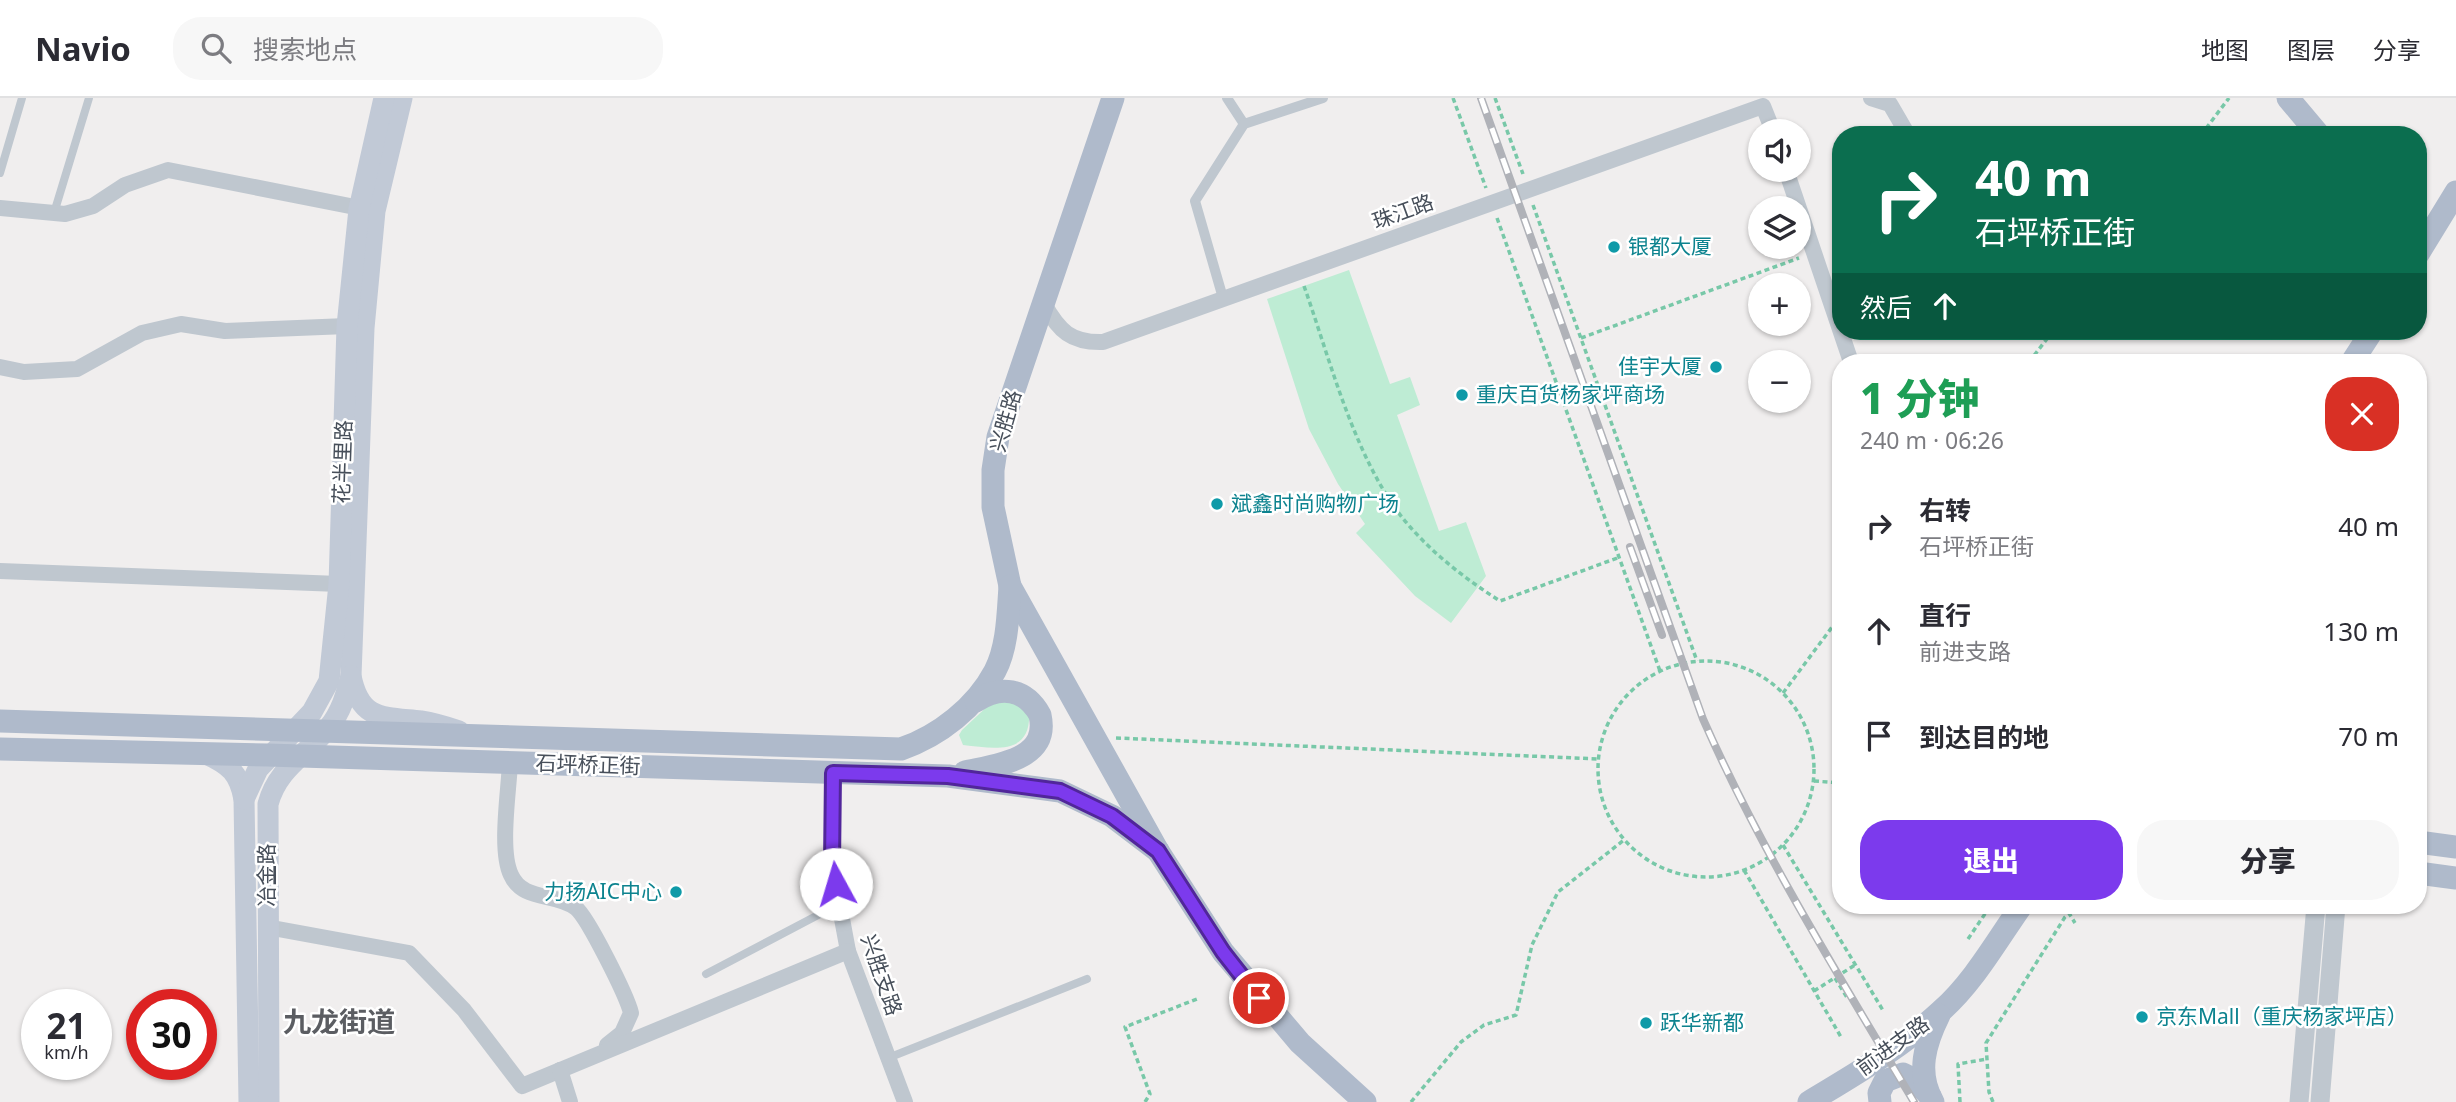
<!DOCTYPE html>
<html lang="zh">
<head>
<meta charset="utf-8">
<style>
	body { margin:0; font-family:"Noto Sans","Noto Sans SC",sans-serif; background:#f7f7f7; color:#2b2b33; height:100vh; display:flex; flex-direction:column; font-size:26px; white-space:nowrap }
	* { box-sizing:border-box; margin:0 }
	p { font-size:23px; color:#7c7c81 }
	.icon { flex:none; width:38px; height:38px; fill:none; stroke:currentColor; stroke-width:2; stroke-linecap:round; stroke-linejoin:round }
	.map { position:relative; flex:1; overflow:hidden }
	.panel { position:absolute; left:1832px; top:256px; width:595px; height:560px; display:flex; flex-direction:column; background:#fff; border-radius:28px; box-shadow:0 2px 5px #0004 }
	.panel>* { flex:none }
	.guide { position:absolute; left:1832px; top:28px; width:595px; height:214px; border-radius:28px; box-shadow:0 2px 5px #0004; background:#0b6e4f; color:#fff; overflow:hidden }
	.buttons { position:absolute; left:1748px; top:21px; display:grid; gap:14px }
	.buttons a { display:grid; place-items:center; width:63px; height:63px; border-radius:50%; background:#fff; box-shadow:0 2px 5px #0004; font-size:35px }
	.speed { position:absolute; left:21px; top:891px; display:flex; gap:14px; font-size:35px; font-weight:700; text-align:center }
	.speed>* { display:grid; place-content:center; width:91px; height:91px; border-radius:50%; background:#fff; box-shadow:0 2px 5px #0004; line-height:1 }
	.speed small { font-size:18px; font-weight:400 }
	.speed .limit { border:10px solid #d22; background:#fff; color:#111 }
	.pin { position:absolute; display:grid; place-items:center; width:60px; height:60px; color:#fff; margin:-30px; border:4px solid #fff; border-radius:50%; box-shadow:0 2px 7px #0007 }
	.me { position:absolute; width:77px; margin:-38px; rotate:354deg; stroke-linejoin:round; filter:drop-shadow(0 0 5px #0008) }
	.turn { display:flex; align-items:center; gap:24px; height:147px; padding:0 28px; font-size:32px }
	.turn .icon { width:91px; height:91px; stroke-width:2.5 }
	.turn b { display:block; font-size:49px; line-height:60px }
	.then { display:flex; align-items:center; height:66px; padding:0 28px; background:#0003; gap:14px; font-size:26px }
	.round { display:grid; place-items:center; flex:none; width:74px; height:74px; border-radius:28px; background:#f7f7f7 }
	.headline { display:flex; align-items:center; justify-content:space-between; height:119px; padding:0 28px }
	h1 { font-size:42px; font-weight:800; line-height:52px; color:#1e9e55 }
	.button { display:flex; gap:14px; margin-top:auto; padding:14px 28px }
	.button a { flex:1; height:80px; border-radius:28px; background:#7c3aed; color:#fff; font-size:28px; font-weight:800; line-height:80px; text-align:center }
	.button a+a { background:#f7f7f7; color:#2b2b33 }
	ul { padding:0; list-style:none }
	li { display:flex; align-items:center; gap:21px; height:105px; padding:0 28px }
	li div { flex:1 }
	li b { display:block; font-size:26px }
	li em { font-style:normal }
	header { display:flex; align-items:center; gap:42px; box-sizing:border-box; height:98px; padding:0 35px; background:#fff; border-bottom:2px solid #e1e1e2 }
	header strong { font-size:33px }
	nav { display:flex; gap:38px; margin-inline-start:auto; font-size:24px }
	.search { width:490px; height:63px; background:#f7f7f7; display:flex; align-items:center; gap:18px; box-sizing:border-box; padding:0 24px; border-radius:28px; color:#7c7c81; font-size:26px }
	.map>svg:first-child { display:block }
</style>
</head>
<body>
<header>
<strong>Navio</strong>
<div class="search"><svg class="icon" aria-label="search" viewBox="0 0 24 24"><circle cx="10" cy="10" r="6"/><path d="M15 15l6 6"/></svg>搜索地点</div>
<nav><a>地图</a><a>图层</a><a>分享</a></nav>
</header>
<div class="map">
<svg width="2456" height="1004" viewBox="0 0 2456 1004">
	<rect width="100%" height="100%" fill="#f0eeee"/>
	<!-- green -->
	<g fill="#beecd4">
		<path d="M1349,172L1390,286L1410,279L1420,307L1397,317L1439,433L1466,424L1486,478L1451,525L1415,498L1356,435L1365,426L1338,386L1309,331L1267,201Z"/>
		<path d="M1002,599L1029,613C1032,657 997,651 963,647L959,637L962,632L992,604Z"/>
	</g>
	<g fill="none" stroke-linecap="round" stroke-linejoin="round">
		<!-- path -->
		<g stroke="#78c8a8" stroke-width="3.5" stroke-dasharray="5 3.5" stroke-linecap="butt">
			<path d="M1453,0L1486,90"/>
			<path d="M1495,0L1523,76"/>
			<path d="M2201,37L2229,0"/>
			<path d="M1533,107L1697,563"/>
			<path d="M1497,120L1660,573"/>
			<path d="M1304,188C1328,256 1347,331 1384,393C1411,439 1456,475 1500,503L1620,459"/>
			<path d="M1581,240L1799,160"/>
			<path d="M2029,264L2053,233"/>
			<circle cx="1706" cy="671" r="108"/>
			<path d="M1783,595L1841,517"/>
			<path d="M1116,640L1598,661"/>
			<path d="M1814,683L1841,685"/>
			<path d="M1783,747L1884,914"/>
			<path d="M1744,772L1841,939"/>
			<path d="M1968,841L1991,807"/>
			<path d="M1835,880L1848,901"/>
			<path d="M1814,893L1855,867"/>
			<path d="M1145,1004L1150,996L1125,929L1197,901"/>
			<path d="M1411,1004L1461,944L1484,927L1516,917L1532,847L1558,794L1624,742"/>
			<path d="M1960,1004L1958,966L1987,961"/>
			<path d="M1993,1004L1989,994L1986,945L2065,819L2079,807"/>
		</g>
		<!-- service -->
		<g stroke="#bfc7cf" stroke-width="8">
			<path d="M0,75L22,0"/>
			<path d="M54,115L89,0"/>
			<path d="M706,876L839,806"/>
			<path d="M888,960L1087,881"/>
		</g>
		<!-- pedestrian -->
		<g stroke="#bfc7cf" stroke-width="10">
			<path d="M1227,0L1244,26"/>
			<path d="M1223,200L1195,103L1244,26L1323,0"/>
		</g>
		<!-- minor -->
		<g stroke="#bfc7cf" stroke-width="16">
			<path d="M1871,0L1890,6L1908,37"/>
			<path d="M1786,72L1851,264"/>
			<path d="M0,110L65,116L93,108L125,87L168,72L370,112"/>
			<path d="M1044,206C1059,233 1071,245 1103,244L1763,8L1773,33"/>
			<path d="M0,269L24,274L77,271L142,235L181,226L225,233L347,228"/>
			<path d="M0,473L339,486"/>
			<path d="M510,664C509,693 499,752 511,777C523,804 556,794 576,810C588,820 627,898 631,915L622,935L607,947"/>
			<path d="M833,675L832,767L848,853L905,1004"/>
			<path d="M267,829L409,855L464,912L522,988L848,853"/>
			<path d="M560,972L570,1004"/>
		</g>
		<!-- tertiary -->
		<g stroke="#bfc7cf" stroke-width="19">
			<path d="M2299,1004L2316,807"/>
			<path d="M2320,1004L2336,807"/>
		</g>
		<!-- secondary -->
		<g stroke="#c1c9d6" stroke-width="21">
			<path d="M402,0L375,113L364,230L351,578C360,623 384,619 421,623C434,625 447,629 459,633"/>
			<path d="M206,656C230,667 239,675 244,701L249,1004"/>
			<path d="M244,701L258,671L312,614L329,583L339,486L347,228L359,111L384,0"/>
			<path d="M269,1004L268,706C278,669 307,657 329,629C341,614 346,597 351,578"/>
		</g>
		<!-- primary -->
		<g stroke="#afbacb" stroke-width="23">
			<path d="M1113,0L998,339L993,372V409L1010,488L1158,753L1223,854L1300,945L1365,1004"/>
			<path d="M2288,0L2319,37"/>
			<path d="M2418,156L2456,94"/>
			<path d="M2352,264L2372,233"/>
			<path d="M0,623L901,651C939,638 976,609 995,573C1008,548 1008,515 1010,488"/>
			<path d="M0,651L268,657L948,678L1060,693L1112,718L1158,753"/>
			<path d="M965,674C997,667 1050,662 1040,617C1025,590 1000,587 976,603"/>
			<path d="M2418,744L2456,749"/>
			<path d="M2418,775L2456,780"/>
			<path d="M1809,1004C1854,977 1902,949 1941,913C1974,884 1997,842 2022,807"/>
			<path d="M1880,1004L1879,995L1885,983L1903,976L1915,982L1930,998"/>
			<path d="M1933,1004C1916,975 1925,945 1939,917"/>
		</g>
		<defs>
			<g id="rail">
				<path d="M1481,0L1703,621C1762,755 1839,878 1914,1004"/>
				<path d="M1630,449L1662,537"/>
			</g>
		</defs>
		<!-- rail casing -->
		<use href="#rail" stroke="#b0b2b8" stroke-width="8"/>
		<!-- rail -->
		<use href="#rail" stroke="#fff" stroke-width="5" stroke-dasharray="16" stroke-linecap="butt"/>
		<!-- path-bridge -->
		<path stroke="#78c8a8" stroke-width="3.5" stroke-dasharray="5 3.5" stroke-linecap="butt" d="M2064,807L2075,825"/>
	</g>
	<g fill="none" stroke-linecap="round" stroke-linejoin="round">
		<defs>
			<path id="route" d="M836,786L832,767L833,675L948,678L1060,693L1112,718L1158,753L1223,854L1259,900"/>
		</defs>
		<!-- route casing -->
		<use href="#route" stroke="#51269a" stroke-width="18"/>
		<!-- route -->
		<use href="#route" stroke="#7c3aed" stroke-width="12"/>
	</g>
	<!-- markers -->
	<g fill="#0f9aa8" stroke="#fff" stroke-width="2.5">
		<circle cx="1614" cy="149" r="7"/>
		<circle cx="1716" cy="269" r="7"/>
		<circle cx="1462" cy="297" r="7"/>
		<circle cx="1217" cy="406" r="7"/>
		<circle cx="676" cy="794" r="7"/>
		<circle cx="2142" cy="919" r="7"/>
		<circle cx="1646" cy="925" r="7"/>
	</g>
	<g text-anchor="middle" stroke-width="5" stroke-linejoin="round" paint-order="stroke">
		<!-- street labels -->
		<g font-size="21" fill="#474f5a" stroke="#fff">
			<text transform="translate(1403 114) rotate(-20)" y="7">珠江路</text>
			<text transform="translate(1006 323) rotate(-74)" y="7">兴胜路</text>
			<text transform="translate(343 364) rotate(-88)" y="7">花半里路</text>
			<text transform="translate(588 667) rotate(2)" y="7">石坪桥正街</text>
			<text transform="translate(267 777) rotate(-90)" y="7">冶金路</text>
			<text transform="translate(881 877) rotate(71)" y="7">兴胜支路</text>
			<text transform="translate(1893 948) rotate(-36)" y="7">前进支路</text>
		</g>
		<!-- culture labels -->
		<g font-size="21" fill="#0d838f" stroke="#fff" text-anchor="start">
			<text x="1628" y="156">银都大厦</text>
			<text x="1702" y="276" text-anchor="end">佳宇大厦</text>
			<text x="1476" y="304">重庆百货杨家坪商场</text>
			<text x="1231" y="413">斌鑫时尚购物广场</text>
			<text x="662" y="801" text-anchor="end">力扬AIC中心</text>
			<text x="2156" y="926">京东Mall（重庆杨家坪店）</text>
			<text x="1660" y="932">跃华新都</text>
		</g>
		<!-- district labels -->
		<g font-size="28" font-weight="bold" fill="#5b5d62" stroke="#fff">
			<text x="339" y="934">九龙街道</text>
		</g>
	</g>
</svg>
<div class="buttons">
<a><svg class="icon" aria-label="sound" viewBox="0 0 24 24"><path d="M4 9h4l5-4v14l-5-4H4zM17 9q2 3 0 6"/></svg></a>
<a><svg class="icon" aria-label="layers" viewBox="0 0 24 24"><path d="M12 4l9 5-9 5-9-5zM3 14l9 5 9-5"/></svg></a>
<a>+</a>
<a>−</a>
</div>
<div class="speed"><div>21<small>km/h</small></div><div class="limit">30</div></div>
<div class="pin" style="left:1259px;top:900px;background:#d93025"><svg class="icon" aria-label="arrive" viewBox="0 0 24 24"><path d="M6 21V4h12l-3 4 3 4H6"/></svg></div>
<svg class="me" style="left:836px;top:786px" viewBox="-20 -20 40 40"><circle r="19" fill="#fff"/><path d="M0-13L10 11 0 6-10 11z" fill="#7c3aed"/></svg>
<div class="guide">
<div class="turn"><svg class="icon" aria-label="right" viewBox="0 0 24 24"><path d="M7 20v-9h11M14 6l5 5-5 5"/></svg><div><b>40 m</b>石坪桥正街</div></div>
<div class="then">然后<svg class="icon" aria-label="ahead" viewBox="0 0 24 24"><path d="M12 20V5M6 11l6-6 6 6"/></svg></div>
</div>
<section class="panel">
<div class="headline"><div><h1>1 分钟</h1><p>240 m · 06:26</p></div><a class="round" style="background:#d93025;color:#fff"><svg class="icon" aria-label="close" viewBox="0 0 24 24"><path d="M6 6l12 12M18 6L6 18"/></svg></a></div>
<ul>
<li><svg class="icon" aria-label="right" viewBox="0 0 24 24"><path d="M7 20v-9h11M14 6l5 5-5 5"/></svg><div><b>右转</b><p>石坪桥正街</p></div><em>40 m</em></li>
<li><svg class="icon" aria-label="ahead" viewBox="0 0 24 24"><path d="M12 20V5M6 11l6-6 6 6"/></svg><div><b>直行</b><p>前进支路</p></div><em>130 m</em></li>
<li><svg class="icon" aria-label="arrive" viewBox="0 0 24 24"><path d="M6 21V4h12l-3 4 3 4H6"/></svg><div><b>到达目的地</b></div><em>70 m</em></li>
</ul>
<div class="button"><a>退出</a><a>分享</a></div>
</section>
</div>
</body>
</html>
